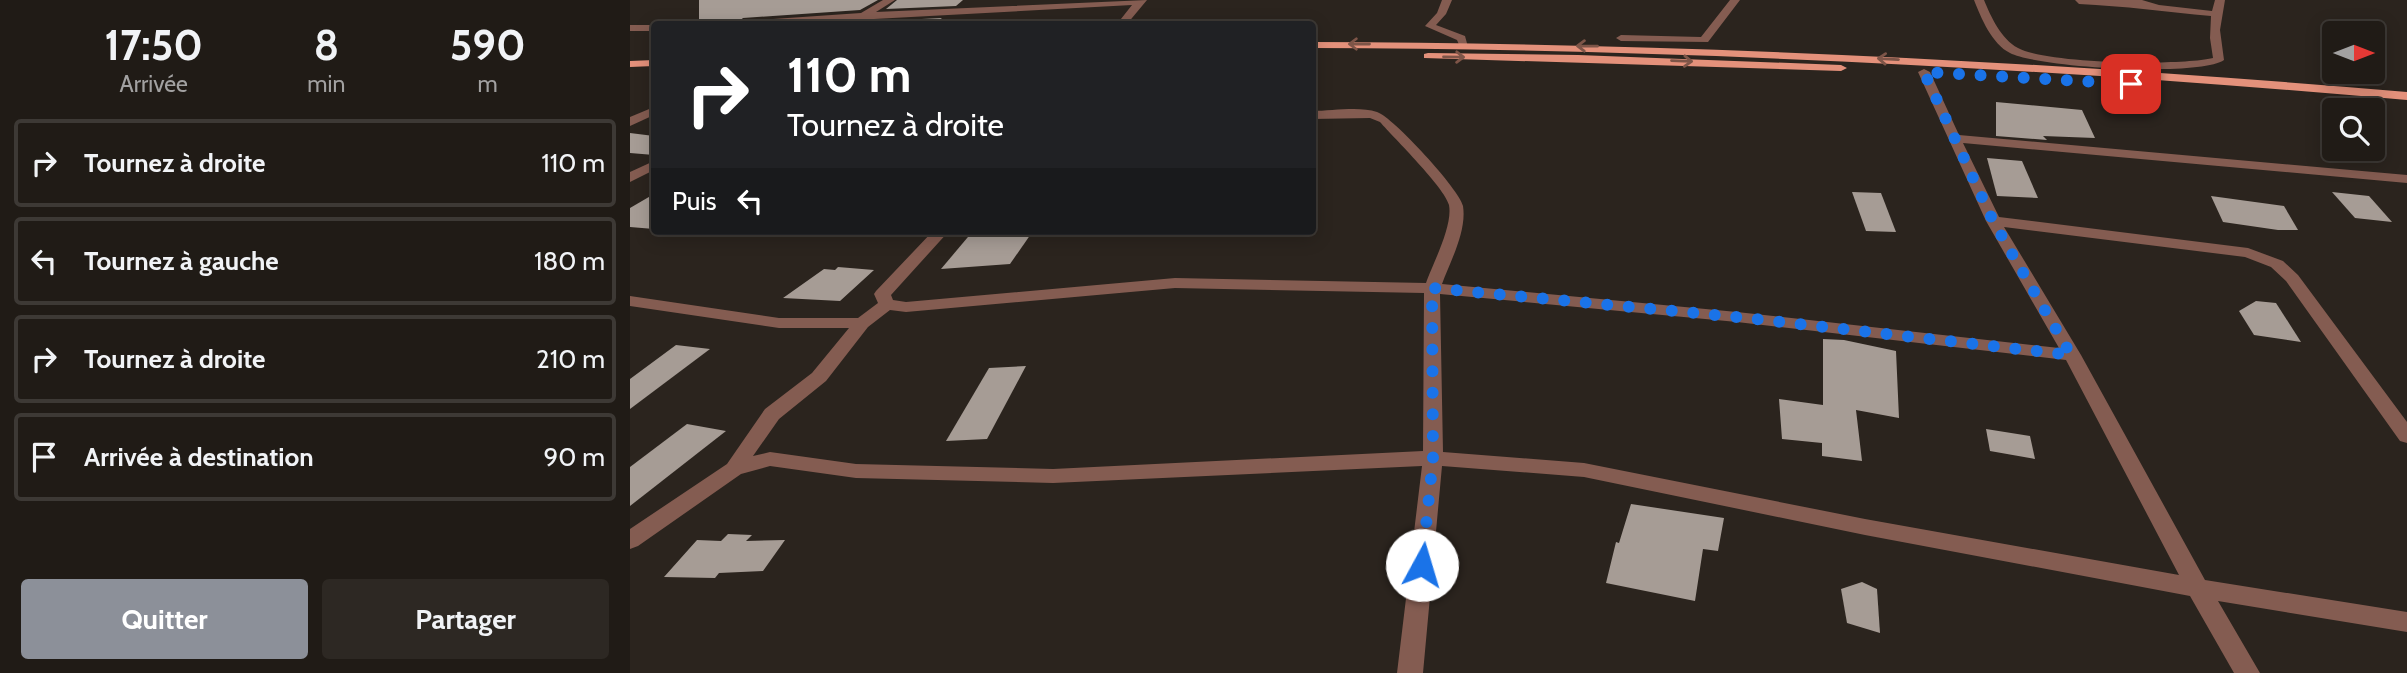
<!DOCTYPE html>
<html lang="fr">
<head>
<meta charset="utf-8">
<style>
	body { margin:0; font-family:Cabin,sans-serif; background:#2d2823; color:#f1f3f6; height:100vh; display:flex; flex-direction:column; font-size:26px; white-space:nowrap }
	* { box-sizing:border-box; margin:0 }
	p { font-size:23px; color:#a2a1a1 }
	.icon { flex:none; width:38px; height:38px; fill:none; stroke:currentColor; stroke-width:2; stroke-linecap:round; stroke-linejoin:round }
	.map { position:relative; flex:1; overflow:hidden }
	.drawer { display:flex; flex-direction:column; background:#201b16; width:630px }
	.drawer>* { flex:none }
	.hud { position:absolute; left:21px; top:21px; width:665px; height:214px; border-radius:7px; box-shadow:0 4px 18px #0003,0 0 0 2px #3d3935; background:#202124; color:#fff; overflow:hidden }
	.needle { width:46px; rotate:90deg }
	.fabs { position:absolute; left:1692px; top:21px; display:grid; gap:14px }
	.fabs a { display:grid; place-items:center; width:63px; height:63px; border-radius:7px; background:#201b16; box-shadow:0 4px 18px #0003,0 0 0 2px #3d3935; font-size:35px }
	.pin { position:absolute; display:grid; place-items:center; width:60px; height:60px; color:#fff; margin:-30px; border-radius:14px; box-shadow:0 4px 10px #0006 }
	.me { position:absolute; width:77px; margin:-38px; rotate:6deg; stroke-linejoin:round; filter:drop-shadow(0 0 5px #0008) }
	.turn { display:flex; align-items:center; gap:24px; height:147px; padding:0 21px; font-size:32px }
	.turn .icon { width:91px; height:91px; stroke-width:2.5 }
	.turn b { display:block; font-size:49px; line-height:60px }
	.then { display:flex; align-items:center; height:66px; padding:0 21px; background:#0003; gap:14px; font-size:26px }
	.eta { display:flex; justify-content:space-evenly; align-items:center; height:119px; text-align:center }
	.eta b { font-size:42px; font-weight:700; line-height:49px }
	.action { display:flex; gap:14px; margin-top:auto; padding:14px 21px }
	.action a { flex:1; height:80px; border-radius:7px; background:#8c9099; color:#fff; font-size:28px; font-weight:700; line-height:80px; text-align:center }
	.action a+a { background:#2d2823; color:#f1f3f6 }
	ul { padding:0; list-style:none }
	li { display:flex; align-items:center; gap:21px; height:88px; margin:0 14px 10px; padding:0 7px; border:4px solid #3d3935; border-radius:7px }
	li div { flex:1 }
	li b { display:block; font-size:26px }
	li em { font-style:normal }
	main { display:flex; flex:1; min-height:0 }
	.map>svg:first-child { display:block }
</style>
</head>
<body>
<main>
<section class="drawer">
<div class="eta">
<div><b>17:50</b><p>Arrivée</p></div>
<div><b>8</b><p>min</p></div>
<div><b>590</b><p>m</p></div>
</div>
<ul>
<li><svg class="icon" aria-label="right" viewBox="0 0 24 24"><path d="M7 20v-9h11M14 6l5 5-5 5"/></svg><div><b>Tournez à droite</b></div><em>110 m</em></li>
<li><svg class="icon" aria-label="left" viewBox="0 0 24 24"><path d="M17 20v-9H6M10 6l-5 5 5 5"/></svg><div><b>Tournez à gauche</b></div><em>180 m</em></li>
<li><svg class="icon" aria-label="right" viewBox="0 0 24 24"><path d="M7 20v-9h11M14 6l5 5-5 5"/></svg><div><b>Tournez à droite</b></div><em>210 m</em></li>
<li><svg class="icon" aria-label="arrive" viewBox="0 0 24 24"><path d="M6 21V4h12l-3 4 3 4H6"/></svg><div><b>Arrivée à destination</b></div><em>90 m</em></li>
</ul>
<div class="action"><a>Quitter</a><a>Partager</a></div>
</section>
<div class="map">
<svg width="1777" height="673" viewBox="0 0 1777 673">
	<rect width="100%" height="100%" fill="#2b241e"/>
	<!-- building -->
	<g fill="#a69c95">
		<path d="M69,0H248L230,10L113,18L106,24H69Z"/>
		<path d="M267,0H333L326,6L256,9Z"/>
		<path d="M312,18L304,24H190Z"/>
		<path d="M1366,102L1452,110L1465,138L1413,136L1417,140L1366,136Z"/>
		<path d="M0,133L24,136V155L0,153Z"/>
		<path d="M1357,158L1392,161L1408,198L1367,196Z"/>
		<path d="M1222,192L1251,193L1266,232L1236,231Z"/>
		<path d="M1702,192L1739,196L1762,222L1725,218Z"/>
		<path d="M24,194V229L0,227V208Z"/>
		<path d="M1581,196L1654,206L1668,230H1648L1593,222Z"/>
		<path d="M343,231H403L380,264L311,269Z"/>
		<path d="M208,267L244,270L210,301L153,298L194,269L205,270Z"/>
		<path d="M1626,301L1646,303L1671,342L1624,335L1609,311Z"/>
		<path d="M1193,339L1214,340L1266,351L1269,418L1226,410L1232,461L1192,456V443L1152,439L1149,399L1193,405Z"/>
		<path d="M46,345L80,349L0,409V379Z"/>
		<path d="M396,366L357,439L316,441L359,368Z"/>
		<path d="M57,424L96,431L0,506V467Z"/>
		<path d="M1356,429L1400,436L1405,459L1360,451Z"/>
		<path d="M1001,504L1094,518L1088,551L1073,549L1065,601L976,583L986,542L989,543Z"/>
		<path d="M98,534L122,535L116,541L155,540L133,571L89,573L85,578L34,577L67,540L91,541Z"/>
		<path d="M1232,582L1247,589L1250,633L1217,623L1211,589Z"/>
	</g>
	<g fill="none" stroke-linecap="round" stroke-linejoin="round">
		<!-- street -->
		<g fill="#845c51" fill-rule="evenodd">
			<path d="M253,0H265L246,12L517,0L497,24H487L502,5L151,24H108L113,21L231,13Z"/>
			<path d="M812,0H822L816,14L806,25L835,36L838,47H830L827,40L795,26L807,13Z"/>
			<path d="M1100,0H1110L1078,42L991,41L986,38L991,35L1071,37Z"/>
			<path d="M1344,0H1354C1361,17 1371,39 1388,48C1417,64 1549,66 1583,58L1580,38L1581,16C1537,12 1494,6 1449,4L1445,0H1512L1529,5L1582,11L1585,0H1595L1590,30L1594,60C1570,77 1409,68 1380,53C1362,44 1351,18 1344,0Z"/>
			<rect x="0" y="25" width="24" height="6"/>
			<path d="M1294,69L1300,72L1329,135L1777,175V183L1333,143L1369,217L1618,248L1653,261L1668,275L1777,422V443L1770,441L1656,281L1641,267L1615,257L1374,227L1451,355L1575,580L1777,612V632L1588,601L1630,673H1604L1560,596L1235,535L954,477L812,466L793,673H767L792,466L423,483L226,478L140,466L111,474L8,546L0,549V529L97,464L135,409L182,373L219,328H149L0,306V296L149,318H228L248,303L244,294L246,291L303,231H319L261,295L263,300L276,302L545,278L796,283C803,263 823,226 819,205C815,188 764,138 750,122L740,118L682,119V111C702,111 729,106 747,112C763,117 830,190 833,206C837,231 820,262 812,284L1107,312L1429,348L1356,221L1288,72ZM545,288L794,293L793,451L423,469L226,464L140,452L123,456L149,419L196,381L238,327L260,310L276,312ZM810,294L1107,322L1436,360L1549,575L1235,519L954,463L813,452Z"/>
			<path d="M24,107V115L0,126V117Z"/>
			<path d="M24,161V170L0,182V172Z"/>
		</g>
		<!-- primary -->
		<g fill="#e4917b" fill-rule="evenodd">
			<path d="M682,42C1048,43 1413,61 1777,92V100C1413,68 1048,49 682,48Z"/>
			<path d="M798,53L948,55L1211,65L1217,68L1211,71L794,58V54Z"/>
			<path d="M24,60V66L0,67V61Z"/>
		</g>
	</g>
	<!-- one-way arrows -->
	<defs><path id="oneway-shaft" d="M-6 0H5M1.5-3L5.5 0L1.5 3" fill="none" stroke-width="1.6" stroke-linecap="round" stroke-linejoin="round" transform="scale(1.75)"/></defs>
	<g stroke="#7e5548">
		<use href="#oneway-shaft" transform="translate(729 44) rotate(-180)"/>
		<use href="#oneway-shaft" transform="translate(957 46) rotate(-179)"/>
		<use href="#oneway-shaft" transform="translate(824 57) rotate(1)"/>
		<use href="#oneway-shaft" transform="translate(1258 59) rotate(-177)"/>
		<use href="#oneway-shaft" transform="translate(1052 61) rotate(2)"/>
	</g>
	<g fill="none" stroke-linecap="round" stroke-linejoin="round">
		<!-- route -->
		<path stroke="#1a73e8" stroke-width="12" stroke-dasharray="0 21.6" d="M792,565L803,458L802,288L1107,317L1441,355L1363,221L1294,72L1501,84"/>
	</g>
</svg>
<div class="fabs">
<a><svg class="needle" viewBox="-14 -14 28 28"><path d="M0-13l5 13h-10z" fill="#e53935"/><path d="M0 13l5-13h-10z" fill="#a2a1a1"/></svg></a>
<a><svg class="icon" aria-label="search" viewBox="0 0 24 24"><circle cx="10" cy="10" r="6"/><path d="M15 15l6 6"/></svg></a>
</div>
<div class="pin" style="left:1501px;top:84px;background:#d93025"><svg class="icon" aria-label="arrive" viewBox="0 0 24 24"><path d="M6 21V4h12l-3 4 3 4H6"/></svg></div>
<svg class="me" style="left:792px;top:565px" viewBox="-20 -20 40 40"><circle r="19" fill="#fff"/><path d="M0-13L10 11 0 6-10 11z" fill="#1a73e8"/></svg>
<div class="hud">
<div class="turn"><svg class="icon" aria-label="right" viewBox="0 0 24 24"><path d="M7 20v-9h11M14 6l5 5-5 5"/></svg><div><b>110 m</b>Tournez à droite</div></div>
<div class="then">Puis<svg class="icon" aria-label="left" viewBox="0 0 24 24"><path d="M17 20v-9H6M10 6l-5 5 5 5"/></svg></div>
</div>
</div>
</main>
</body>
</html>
